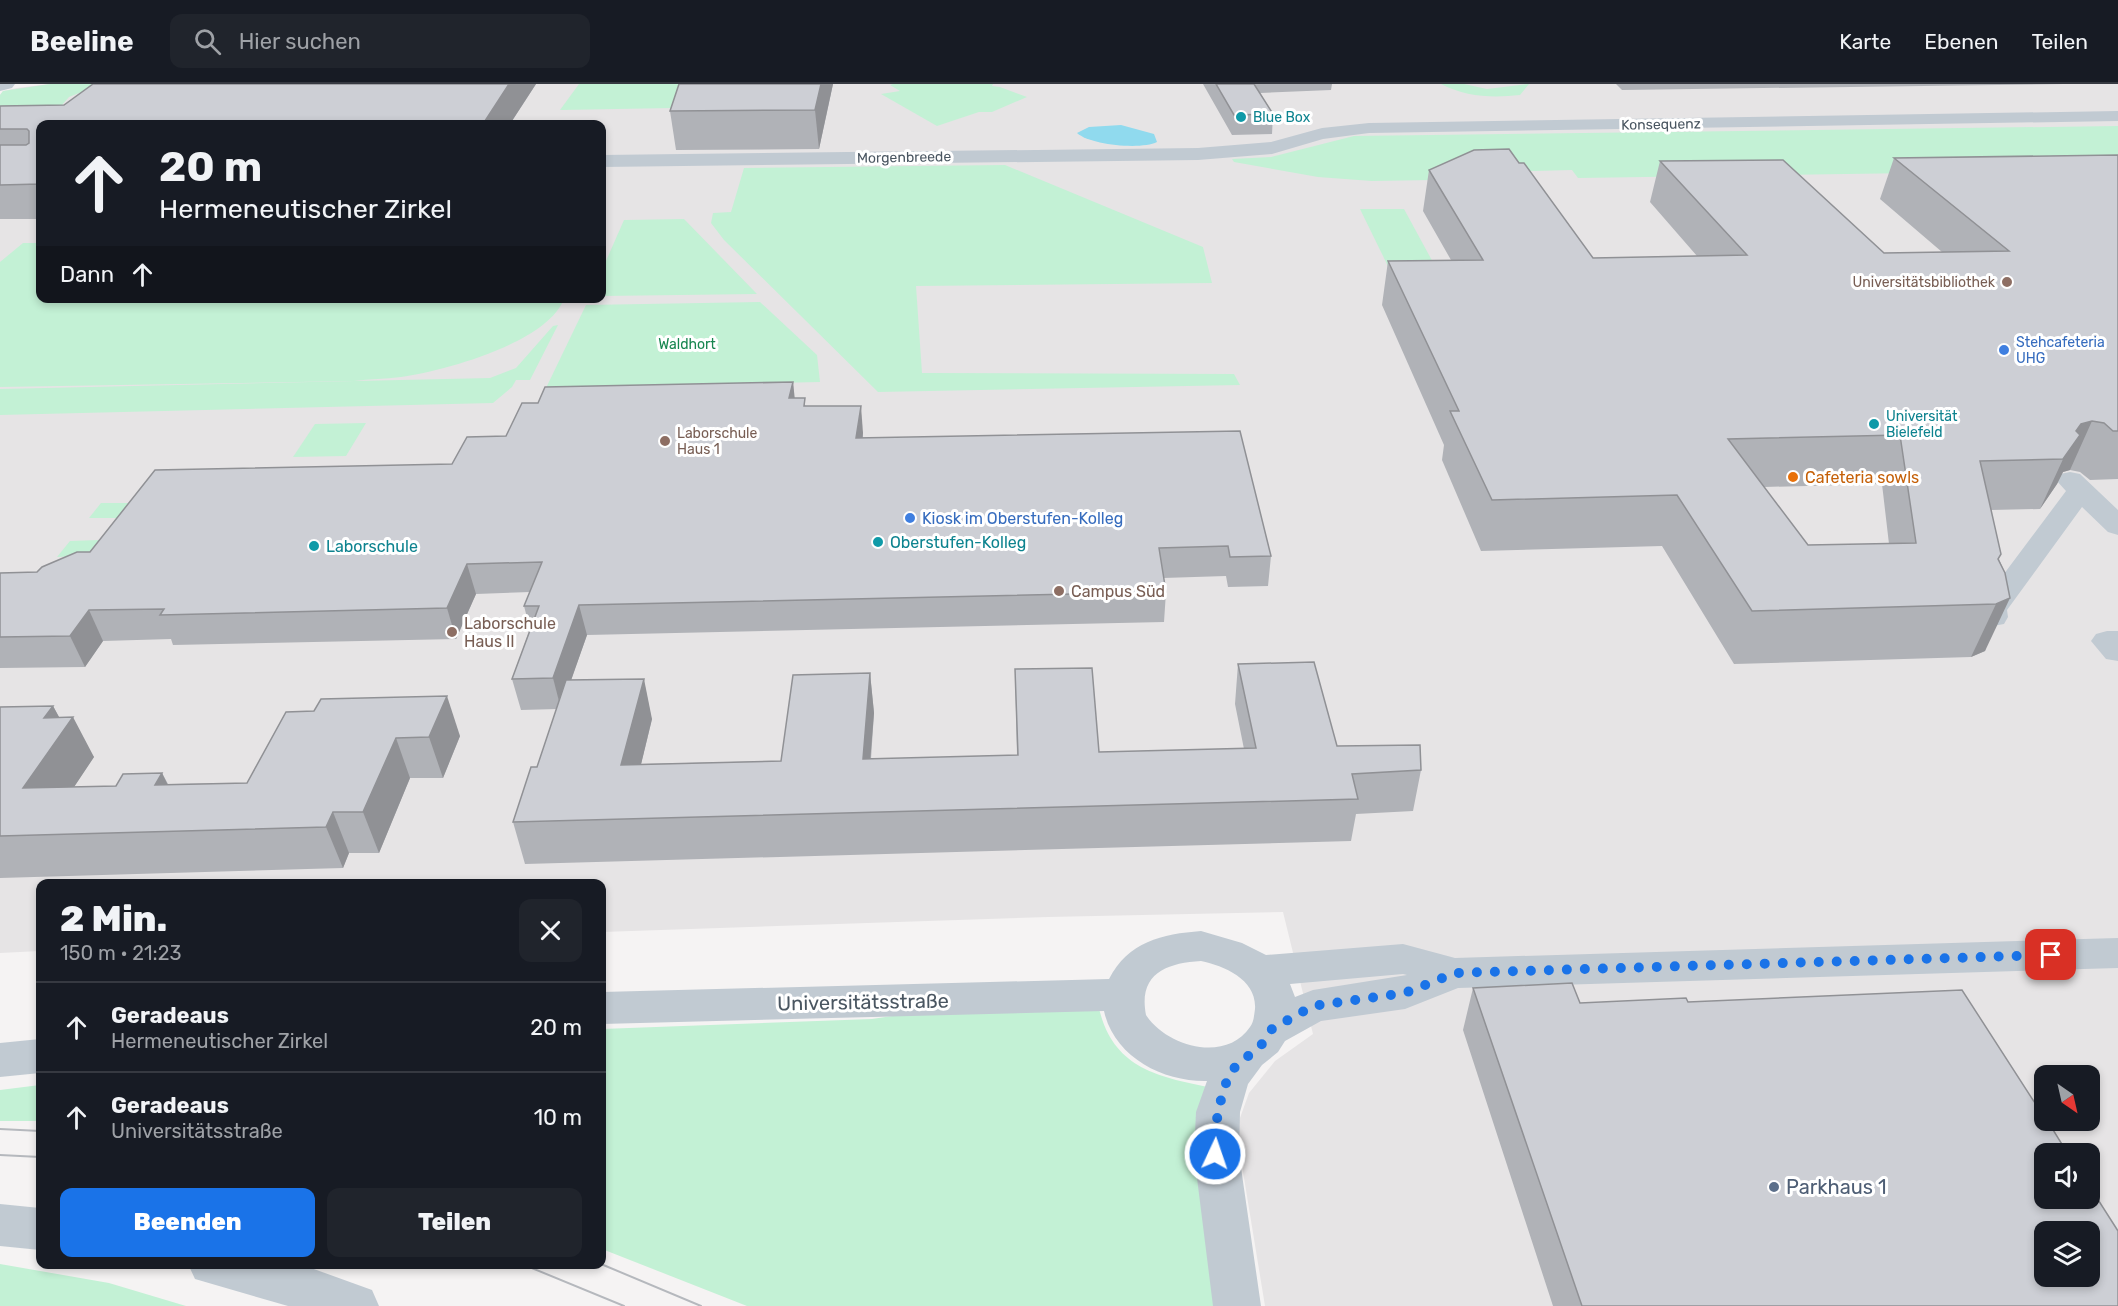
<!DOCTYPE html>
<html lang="de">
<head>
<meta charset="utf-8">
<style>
	body { margin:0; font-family:Rubik,sans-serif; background:#20242c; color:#f1f3f6; height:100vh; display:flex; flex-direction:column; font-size:22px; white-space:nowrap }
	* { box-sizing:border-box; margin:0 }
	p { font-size:20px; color:#9ea1a6 }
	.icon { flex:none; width:33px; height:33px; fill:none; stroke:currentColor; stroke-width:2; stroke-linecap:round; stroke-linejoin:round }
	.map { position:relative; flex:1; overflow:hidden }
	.sheet { position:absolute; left:36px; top:795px; width:570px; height:390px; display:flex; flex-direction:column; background:#171b24; border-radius:12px; box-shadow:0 3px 9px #0003 }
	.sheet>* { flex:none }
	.banner { position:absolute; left:36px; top:36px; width:570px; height:183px; border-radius:12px; box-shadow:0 3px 9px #0003; background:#171b24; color:#f1f3f6; overflow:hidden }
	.needle { width:39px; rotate:146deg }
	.controls { position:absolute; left:2034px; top:981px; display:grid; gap:12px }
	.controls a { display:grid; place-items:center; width:66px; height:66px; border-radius:12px; background:#171b24; box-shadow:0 3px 9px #0003; font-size:30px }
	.pin { position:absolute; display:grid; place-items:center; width:51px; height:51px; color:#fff; margin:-26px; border-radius:12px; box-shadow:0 3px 9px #0006 }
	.me { position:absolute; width:66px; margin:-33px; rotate:3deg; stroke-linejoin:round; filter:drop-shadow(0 0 4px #0008) }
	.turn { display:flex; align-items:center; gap:21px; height:126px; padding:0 24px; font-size:27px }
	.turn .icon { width:78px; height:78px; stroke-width:2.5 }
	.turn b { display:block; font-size:42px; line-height:51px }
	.then { display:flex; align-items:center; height:57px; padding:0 24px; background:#0003; gap:12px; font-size:22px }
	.round { display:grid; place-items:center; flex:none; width:63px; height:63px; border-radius:12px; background:#20242c }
	.overview { display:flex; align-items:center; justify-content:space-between; height:102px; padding:0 24px }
	h1 { font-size:36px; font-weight:800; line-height:45px }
	.primary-button { display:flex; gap:12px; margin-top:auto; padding:12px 24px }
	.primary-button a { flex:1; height:69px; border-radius:12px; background:#1a73e8; color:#fff; font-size:24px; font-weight:800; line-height:69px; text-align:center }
	.primary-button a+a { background:#20242c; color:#f1f3f6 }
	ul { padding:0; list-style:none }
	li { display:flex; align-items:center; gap:18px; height:90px; padding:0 24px; border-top:2px solid #363941 }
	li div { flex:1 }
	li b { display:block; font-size:22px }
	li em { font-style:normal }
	header { display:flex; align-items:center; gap:36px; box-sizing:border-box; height:84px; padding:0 30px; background:#171b24; border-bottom:2px solid #363941 }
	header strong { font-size:28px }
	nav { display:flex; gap:33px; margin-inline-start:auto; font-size:21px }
	.search { width:420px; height:54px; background:#20242c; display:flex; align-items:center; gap:15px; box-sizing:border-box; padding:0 21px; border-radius:12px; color:#9ea1a6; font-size:22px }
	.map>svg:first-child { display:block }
</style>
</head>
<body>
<header>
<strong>Beeline</strong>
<div class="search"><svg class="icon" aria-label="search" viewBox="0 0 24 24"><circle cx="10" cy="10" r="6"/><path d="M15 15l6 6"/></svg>Hier suchen</div>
<nav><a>Karte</a><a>Ebenen</a><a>Teilen</a></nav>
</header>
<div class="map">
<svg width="2118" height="1222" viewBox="0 0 2118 1222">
	<rect width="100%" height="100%" fill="#f5f3f3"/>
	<!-- education -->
	<path fill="#e6e4e5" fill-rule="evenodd" d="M50,0H2118V1222H1265L1236,1045L1249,1009L1275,977L1313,950L1283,828L1048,833L602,848V800H40V867L0,869V11L3,7L17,4ZM40,40H602V214H40ZM2044,992H2090V1036H2044ZM2044,1070H2090V1114H2044ZM2044,1148H2090V1192H2044Z"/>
	<!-- green -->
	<g fill="#c3f1d5">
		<path d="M50,0H152L79,9L69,13L61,22L0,35V11L3,7Z"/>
		<path d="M579,0H710L673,24L560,26Z"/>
		<path d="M893,0H993L992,2L1000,3L1027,13L992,28H979L937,42L881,10L900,7L890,1Z"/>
		<path d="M1441,0H1464L1487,5L1529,0L1520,11C1492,14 1466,13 1441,0Z"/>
		<path d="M2118,42V86L1578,94L1572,86L1489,88L1493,95L1372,97L1318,93L1234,78L1232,75L1271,73L1354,52Z"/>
		<path d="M1005,81L1203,163L1212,199L916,202L922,289L1234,290L1240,301L878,308L724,156L711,139L713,129L731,128L744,84Z"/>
		<path d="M1360,125H1404L1454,217H1405Z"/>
		<path d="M684,135L757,210L602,212V186L624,136Z"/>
		<path d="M23,159H40V214L564,215C547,259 444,287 401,293C385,295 370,295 354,297L0,303V178Z"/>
		<path d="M760,218L817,271L820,298L546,304L586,221Z"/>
		<path d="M558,241L530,296H516L512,303L493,319L0,331V305L490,294L516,284L553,242Z"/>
		<path d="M366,339L346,372L293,373L315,340Z"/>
		<path d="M101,419H129L117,434H89Z"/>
		<path d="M99,456L86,472L57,473L70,457Z"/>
		<path d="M1098,920C1111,982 1153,992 1208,1003L1223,1222H747L602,1165V945L872,935L932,926Z"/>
		<path d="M40,1001V1037H0V1006Z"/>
		<path d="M0,1180L109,1199L186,1222H0Z"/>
	</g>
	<!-- water -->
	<path fill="#90daee" d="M1121,41L1154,50L1157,58C1141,66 1090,61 1077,49L1089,43Z"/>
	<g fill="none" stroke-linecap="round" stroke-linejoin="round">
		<!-- minor -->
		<g fill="#c1cad2" fill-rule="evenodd">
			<path d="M0,0H15L12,4L0,7Z"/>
			<path d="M2118,27V37L1369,49L1323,55L1272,70L1198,76L602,83V71L1198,64L1271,58L1322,44L1369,39Z"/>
			<path d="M2070,388L2080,390L2118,426V451L2108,448L2082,423L2007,526L2008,533L2004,540L1993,542L1982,540L1977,526L2066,407L2056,396L2060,390Z"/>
			<path d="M2107,547H2118V577L2106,575L2091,557L2096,550Z"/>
			<path d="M1201,847L1242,859L1266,871L1403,860L1455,874L2118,854V884L1458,904L1405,925L1321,937L1285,957L1278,968L1262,981L1248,1000L1240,1028L1239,1070L1261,1222H1213L1194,1070L1196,1028L1207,997C1163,998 1114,973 1104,927L602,940V908L1109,895C1128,858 1162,850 1201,847ZM1201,877C1225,882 1257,896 1255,925C1254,931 1254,938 1250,943C1226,979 1167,963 1146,931C1138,890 1166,879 1201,877ZM1403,890L1407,891L1313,906L1295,913L1290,900Z"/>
			<path d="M40,955V989L0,993V959Z"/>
			<path d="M0,1120L40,1124V1166L0,1162Z"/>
			<path d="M188,1180H300L372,1206L379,1222H288L195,1195Z"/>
		</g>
		<!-- tram -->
		<g stroke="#b5b8bd" stroke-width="2">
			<path d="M0,1045L40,1047"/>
			<path d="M0,1071L40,1073"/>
			<path d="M522,1180L624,1222"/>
			<path d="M601,1180L701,1222"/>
		</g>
	</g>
	<!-- wall -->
	<g fill="#b0b2b7" fill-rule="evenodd">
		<path d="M536,0L510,40H40V135H0V22L64,21Z"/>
		<path d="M833,0L819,65L676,66L670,27Z"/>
		<path d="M1203,0H1332L1331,6L1260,9L1273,30L1272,50L1232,51Z"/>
		<path d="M1616,0H2064L1622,6Z"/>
		<path d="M2118,71V395L2090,396L2080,388L2070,386L2063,388L2057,400L2040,425L1991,426L1999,475L2005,489L1985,567L1971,573L1734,580L1662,462L1481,467L1442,376L1444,361L1382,221L1388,177L1451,176L1423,127L1429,86L1519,79L1593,174L1697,172L1650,118L1660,77L1884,169L1942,168L1880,115L1894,74ZM1882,400L1889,460L1808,461L1764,403Z"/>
		<path d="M793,298L794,314L806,322L863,349V354L1271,472L1268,502L1228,503L1226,492L1163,494L1166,508L1164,538L587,551L571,596L652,635L641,680L781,677L870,589L874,629L871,675L1017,671L1015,585L1099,668L1244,665L1235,620L1238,580L1337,662L1421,686L1413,727L1356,730L1351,757L525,780L513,738L537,683L557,625L521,626L512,595L530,545L524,522L530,508L476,510L456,555L173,561L171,555L103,557L85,583L0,584V489L37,488L90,468L452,380L506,352L538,319Z"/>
		<path d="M53,622L59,633L94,673L74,703L116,702L162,689L168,700L247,699L286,628L460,652L443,694H410L379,769H349L343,784L0,794V623Z"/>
		<path d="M1473,904L1580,919L1688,918L2118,1222H1553L1463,946Z"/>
	</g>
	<!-- shaded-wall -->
	<g fill="#909195">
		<path d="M509,0H536L510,40H485V37Z"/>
		<path d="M821,0H833L819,65L815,26Z"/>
		<path d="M793,298L796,326L789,314Z"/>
		<path d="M861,322L863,349L859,383L856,354Z"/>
		<path d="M2092,337L2070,386L2063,388L2057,400L2040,425L2076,347L2081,340Z"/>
		<path d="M467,480L476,510L456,555L447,524Z"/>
		<path d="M2010,514L1985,567L1971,573L1996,520Z"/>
		<path d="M579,521L587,551L561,625L553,594Z"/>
		<path d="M89,526L103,557L85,583L70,552Z"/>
		<path d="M870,589L874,629L867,716L863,675Z"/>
		<path d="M644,595L652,635L631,722L621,681Z"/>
		<path d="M447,612L460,652L443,694L429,653Z"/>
		<path d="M53,622L65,644L73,633L94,673L46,745L23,704L44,634Z"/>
		<path d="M396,654L410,694L379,769L363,728Z"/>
		<path d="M162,689L182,730L155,701Z"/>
		<path d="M333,728L349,769L343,784L326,743Z"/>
	</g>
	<!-- building -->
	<g fill="#cdcfd5" stroke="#909195" stroke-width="1.5" fill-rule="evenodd">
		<path d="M93,0H509L485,37L434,38L432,40H40V100L0,101V61H26L29,59V47L27,45H0V22L64,21Z"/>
		<path d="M679,0H821L815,26L670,27Z"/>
		<path d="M1216,0H1254L1273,30L1234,31Z"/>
		<path d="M1509,65L1519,79H1524L1593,174L1747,171L1660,77L1783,76L1884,169L2009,167L1894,74L2118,71V347H2113L2104,339L2092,337L2081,340L2076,347L2080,351L2063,375L1980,377L2001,470L1998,475L2005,489L2010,514L1996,520L1752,527L1677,411L1492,416L1450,327H1459L1388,177L1483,176L1429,86L1474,66ZM1900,351L1916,459L1808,461L1728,355Z"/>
		<path d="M793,298L789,314H805L804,322H861L856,354L1240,347L1271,472L1230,473L1228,462L1159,464L1166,508L579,521L553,594L512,595L539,522H524L542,478L467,480L447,524L160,531L164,525L89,526L70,552L0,553V489L37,488L42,483L77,468H90L155,386L452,380L467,353L506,352L522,319H538L545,303Z"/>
		<path d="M1314,578L1337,662L1420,661L1421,686L1352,690L1358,715L513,738L531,683H537L566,596L644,595L621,681L781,677L793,591L870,589L863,675L1018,671L1015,585L1092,584L1099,668L1256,664L1238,580Z"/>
		<path d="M447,612L429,653L396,654L363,728H333L326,743L0,752V623L53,622L44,634L73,633L23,704L116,702L123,690L162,689L155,701L247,699L286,628L314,627L321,615Z"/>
		<path d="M1572,899L1580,919L1686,914L1688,918L1962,906L2044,1033V1036H2047L2068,1070H2044V1114H2090V1103L2118,1147V1222H1582L1473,904ZM2044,1148H2090V1192H2044Z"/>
	</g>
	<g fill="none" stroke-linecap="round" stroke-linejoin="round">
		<!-- route -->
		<path stroke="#1a73e8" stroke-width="10" stroke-dasharray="0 18" d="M1215,1070L1217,1035L1223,1006L1232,986L1262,960L1272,945L1313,922L1405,909L1455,889L2051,871"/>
	</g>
	<!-- markers -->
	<g fill="#0f9aa8" stroke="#fff" stroke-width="2">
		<circle cx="1241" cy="33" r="6"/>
		<circle cx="1874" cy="340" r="6"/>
		<circle cx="878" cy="458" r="6"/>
		<circle cx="314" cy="462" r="6"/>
	</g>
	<g fill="#8d6e63" stroke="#fff" stroke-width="2">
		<circle cx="2007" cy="198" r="6"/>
		<circle cx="665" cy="357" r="6"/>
		<circle cx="1059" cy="507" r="6"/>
		<circle cx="452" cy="548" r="6"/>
	</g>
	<g fill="#3f7fe0" stroke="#fff" stroke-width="2">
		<circle cx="2004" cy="266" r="6"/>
		<circle cx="910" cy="434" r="6"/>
	</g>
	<circle fill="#e8710a" stroke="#fff" stroke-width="2" cx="1793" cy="393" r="6"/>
	<circle fill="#5c6f8a" stroke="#fff" stroke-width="2" cx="1774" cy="1103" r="6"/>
	<g text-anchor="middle" stroke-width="6" stroke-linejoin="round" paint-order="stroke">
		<!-- far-culture labels -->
		<g font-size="14" fill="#0d838f" stroke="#fff" text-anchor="start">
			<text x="1253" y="38">Blue Box</text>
			<text x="1886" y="337">Universität<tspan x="1886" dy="16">Bielefeld</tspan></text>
		</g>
		<!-- far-street labels -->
		<g font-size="14" fill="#4a5661" stroke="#fff">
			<text transform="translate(1661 40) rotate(-1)" y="5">Konsequenz</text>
			<text transform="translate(904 73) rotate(-1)" y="5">Morgenbreede</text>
		</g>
		<!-- far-education labels -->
		<g font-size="14" fill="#785e54" stroke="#fff" text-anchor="end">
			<text x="1995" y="203">Universitätsbibliothek</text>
			<text x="677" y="354" text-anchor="start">Laborschule<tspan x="677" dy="16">Haus 1</tspan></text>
		</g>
		<!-- far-shop labels -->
		<g font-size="14" fill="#366cbe" stroke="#fff" text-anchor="start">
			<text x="2016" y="263">Stehcafeteria<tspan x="2016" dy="16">UHG</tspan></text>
		</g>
		<!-- far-park labels -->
		<g font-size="14" fill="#17864f" stroke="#fff">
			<text x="687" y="265">Waldhort</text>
		</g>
		<!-- food labels -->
		<g font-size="16" fill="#c56008" stroke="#fff" text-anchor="start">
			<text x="1805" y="399">Cafeteria sowls</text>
		</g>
		<!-- shop labels -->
		<g font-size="16" fill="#366cbe" stroke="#fff" text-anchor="start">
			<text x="922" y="440">Kiosk im Oberstufen-Kolleg</text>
		</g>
		<!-- culture labels -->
		<g font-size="16" fill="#0d838f" stroke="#fff" text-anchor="start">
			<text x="890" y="464">Oberstufen-Kolleg</text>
			<text x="326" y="468">Laborschule</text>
		</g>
		<!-- education labels -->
		<g font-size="16" fill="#785e54" stroke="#fff" text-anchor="start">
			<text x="1071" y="513">Campus Süd</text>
			<text x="464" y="545">Laborschule<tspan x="464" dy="18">Haus II</tspan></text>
		</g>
		<!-- near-street labels -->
		<g font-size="20" fill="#4a5661" stroke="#fff">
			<text transform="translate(863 918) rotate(-1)" y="7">Universitätsstraße</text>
		</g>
		<!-- near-service labels -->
		<g font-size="20" fill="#4e5e75" stroke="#fff" text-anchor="start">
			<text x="1786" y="1110">Parkhaus 1</text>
		</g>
	</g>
</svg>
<div class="controls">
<a><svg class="needle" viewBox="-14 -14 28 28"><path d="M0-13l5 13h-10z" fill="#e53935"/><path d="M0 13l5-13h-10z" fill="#9ea1a6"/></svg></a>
<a><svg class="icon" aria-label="sound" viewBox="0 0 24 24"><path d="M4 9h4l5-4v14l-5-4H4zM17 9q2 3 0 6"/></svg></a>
<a><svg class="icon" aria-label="layers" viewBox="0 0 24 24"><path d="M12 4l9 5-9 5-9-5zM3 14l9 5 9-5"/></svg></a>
</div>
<div class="pin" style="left:2051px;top:871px;background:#d93025"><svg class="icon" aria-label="arrive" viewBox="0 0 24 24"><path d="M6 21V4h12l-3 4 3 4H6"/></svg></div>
<svg class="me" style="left:1215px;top:1070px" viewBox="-20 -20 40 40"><circle r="17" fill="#1a73e8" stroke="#fff" stroke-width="3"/><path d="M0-11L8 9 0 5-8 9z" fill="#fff"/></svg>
<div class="banner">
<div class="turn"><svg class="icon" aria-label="ahead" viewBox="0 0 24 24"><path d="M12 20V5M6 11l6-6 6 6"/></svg><div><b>20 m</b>Hermeneutischer Zirkel</div></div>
<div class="then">Dann<svg class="icon" aria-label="ahead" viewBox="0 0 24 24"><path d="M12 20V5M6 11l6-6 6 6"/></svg></div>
</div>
<section class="sheet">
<div class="overview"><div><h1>2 Min.</h1><p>150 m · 21:23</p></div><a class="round"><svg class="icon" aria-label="close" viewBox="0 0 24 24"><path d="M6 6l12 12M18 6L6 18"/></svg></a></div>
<ul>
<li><svg class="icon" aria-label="ahead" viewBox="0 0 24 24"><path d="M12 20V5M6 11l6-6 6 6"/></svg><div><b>Geradeaus</b><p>Hermeneutischer Zirkel</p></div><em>20 m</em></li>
<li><svg class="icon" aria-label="ahead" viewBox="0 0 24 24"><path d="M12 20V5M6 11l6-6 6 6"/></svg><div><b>Geradeaus</b><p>Universitätsstraße</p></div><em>10 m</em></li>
</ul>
<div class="primary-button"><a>Beenden</a><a>Teilen</a></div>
</section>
</div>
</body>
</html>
